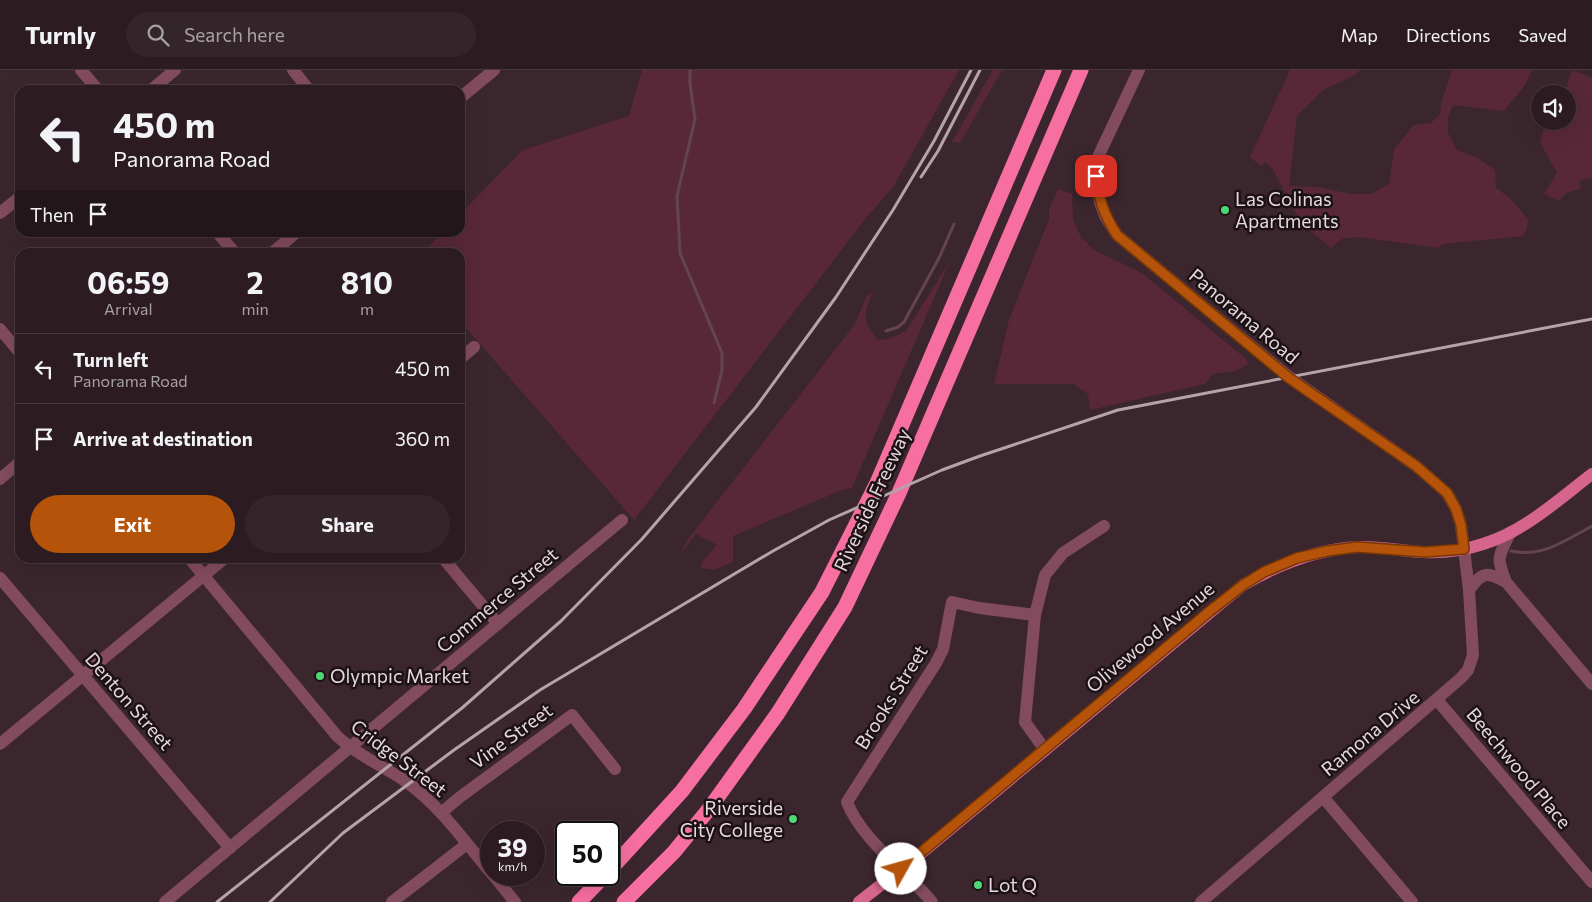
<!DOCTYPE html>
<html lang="en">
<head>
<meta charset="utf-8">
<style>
	body { margin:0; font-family:Commissioner,sans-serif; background:#34252a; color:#f1f3f6; height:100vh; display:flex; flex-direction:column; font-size:19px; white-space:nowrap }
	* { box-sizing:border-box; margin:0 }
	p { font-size:16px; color:#a6a1a5 }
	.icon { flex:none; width:28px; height:28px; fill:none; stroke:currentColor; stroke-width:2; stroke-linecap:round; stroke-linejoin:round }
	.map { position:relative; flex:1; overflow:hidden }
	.sheet { position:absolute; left:15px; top:178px; width:450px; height:315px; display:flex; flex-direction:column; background:#2c1c22; border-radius:15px; box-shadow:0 5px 20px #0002,0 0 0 1px #483a40 }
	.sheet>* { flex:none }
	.top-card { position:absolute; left:15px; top:15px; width:450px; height:152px; border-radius:15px; box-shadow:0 5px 20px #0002,0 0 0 1px #483a40; background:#2c1c22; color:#f1f3f6; overflow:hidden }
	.tools { position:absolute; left:1531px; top:15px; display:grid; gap:10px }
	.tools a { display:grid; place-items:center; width:45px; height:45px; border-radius:50%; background:#2c1c22; box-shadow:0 5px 20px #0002,0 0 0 1px #483a40; font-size:25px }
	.speed { position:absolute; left:480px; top:751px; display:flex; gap:10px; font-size:25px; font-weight:700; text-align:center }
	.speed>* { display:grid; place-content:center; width:65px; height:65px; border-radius:50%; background:#2c1c22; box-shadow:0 5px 20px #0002,0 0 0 1px #483a40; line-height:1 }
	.speed small { font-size:12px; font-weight:400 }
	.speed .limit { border:2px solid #111; border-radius:8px; background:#fff; color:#111 }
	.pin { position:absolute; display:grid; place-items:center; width:42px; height:42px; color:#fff; margin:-21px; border-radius:10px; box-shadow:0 2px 8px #0006 }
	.me { position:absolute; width:55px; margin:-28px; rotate:52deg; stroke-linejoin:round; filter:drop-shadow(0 0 4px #0008) }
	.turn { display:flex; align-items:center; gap:18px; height:105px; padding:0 15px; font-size:22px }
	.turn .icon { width:65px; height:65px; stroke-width:2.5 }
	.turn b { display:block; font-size:35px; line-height:42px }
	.then { display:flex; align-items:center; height:48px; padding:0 15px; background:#0003; gap:10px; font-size:19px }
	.eta { display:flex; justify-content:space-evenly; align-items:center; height:85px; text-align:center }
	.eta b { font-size:30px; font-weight:700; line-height:35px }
	.button { display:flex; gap:10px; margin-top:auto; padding:10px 15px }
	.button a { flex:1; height:58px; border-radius:30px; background:#b45309; color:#fff; font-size:20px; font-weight:700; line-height:58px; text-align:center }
	.button a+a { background:#34252a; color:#f1f3f6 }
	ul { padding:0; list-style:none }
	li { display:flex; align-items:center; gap:15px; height:70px; padding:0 15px; border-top:1px solid #483a40 }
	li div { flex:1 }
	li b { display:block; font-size:19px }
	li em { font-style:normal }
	header { display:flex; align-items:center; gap:30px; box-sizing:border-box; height:70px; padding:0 25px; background:#2c1c22; border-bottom:1px solid #483a40 }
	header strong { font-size:24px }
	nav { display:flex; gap:28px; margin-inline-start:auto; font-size:18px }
	.search { width:350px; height:45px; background:#34252a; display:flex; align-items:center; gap:12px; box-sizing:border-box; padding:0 18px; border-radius:28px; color:#a6a1a5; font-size:19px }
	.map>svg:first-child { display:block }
</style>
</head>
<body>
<header>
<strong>Turnly</strong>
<div class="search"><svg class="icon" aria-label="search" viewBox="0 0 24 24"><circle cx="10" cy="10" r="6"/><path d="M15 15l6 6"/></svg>Search here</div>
<nav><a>Map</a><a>Directions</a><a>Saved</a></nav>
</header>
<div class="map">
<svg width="1592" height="832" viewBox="0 0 1592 832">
	<rect width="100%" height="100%" fill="#3b262d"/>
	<!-- green -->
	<g fill="#582839">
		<path d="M642,0H959L893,117L866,148L634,450L460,251V182H423L442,163L460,162V144L523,80L629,46Z"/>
		<path d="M993,0H1002L960,73L952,72Z"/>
		<path d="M1290,0H1360L1355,5L1323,20L1297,46L1289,116L1319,117L1350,124H1371L1389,114L1394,79L1414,55L1431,53L1440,44L1441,34L1452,0H1532L1525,15L1504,41L1453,35L1448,48V63L1457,80L1476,87L1495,100L1496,118L1511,129L1529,150L1524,166L1442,174L1439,178L1359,167L1342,169L1331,178L1300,152L1273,99L1265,92L1261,96L1250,87Z"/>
		<path d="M1572,0L1592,8V108L1580,110L1581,118L1565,124L1559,131L1544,124L1557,103L1540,72L1546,51H1568V24H1564Z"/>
		<path d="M1058,119L1072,124L1073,150L1081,167L1094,180L1142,203L1246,289L1248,294L1236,301L1213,304L1205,314L1090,340L1088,324L1074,314H994L1009,250L1049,149V139Z"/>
		<path d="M950,191L852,418L842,420L733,466V492L714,500L701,498V493L717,475L696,464L678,487L689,468L855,254L866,227L874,220C863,245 861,248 878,270L889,269L906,261Z"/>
	</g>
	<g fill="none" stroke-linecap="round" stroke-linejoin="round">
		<!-- stream -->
		<g stroke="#644451" stroke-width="3">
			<path d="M690,0V13L695,49L677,126L680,183L722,283V300L714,333"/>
			<path d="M886,261L898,257L904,252L939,188L954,154"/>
			<path d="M1511,481C1542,488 1566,470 1592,456"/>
		</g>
		<!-- minor -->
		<g stroke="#834c5e" stroke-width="12">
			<path d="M81,0L98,20"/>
			<path d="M293,0L309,20"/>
			<path d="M1139,0L1098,87L1096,106L1100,132L1105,146L1117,165L1289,307L1416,396L1447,423L1456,439L1461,455L1469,520L1473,585L1468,600L1461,608L1201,832"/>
			<path d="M151,20L175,0"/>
			<path d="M460,28L494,0"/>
			<path d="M0,143L20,127"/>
			<path d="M217,162L234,182"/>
			<path d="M273,182L297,162"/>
			<path d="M0,259L20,283"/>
			<path d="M460,289L474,277"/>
			<path d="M0,409L20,392"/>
			<path d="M1510,463C1498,489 1496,486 1506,512L1592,614"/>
			<path d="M189,488L337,666C358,686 384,696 408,713C441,737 465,772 491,803"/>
			<path d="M443,488L498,554"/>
			<path d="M0,508L230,778"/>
			<path d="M1469,520C1482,502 1487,501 1506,512"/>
			<path d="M1437,630L1592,812"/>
			<path d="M0,674L225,488"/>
			<path d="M1045,680L1025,652L1035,545L1045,505L1063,483L1104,456"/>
			<path d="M1323,727L1412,832"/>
			<path d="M441,743L460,727L572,645L615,699"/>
			<path d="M493,805L515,832"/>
			<path d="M165,832L622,450"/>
			<path d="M392,832L467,774"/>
			<path d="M932,832C906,801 861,769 847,732L936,593L943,579L952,532L979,538L1035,545"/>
		</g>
		<!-- major -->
		<path stroke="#d6658d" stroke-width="12" d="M859,832L918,786L1243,515C1279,494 1316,479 1358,477C1379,476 1401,481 1423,482C1442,483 1465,480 1483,474C1525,461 1558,430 1592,404"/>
		<!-- highway -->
		<g stroke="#f76ea0" stroke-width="15">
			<path d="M609,801L682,721L744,639L822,522L877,413L1054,0"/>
			<path d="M579,832L605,805"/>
			<path d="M624,832L674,782L709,739L778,643L845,537L899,423L1081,0"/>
		</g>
		<!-- rail -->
		<g stroke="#b4a4a8" stroke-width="3">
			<path d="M921,107L938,81L980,0"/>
			<path d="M217,832L462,638L561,551L642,469L756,337L836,227L893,140L934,71L971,0"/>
			<path d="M270,832L343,763L454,680L540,620L773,481L829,450L888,424L942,400L980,386L1118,340L1592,249"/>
		</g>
	</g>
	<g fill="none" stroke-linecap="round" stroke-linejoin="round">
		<defs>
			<path id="route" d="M901,799L1210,541L1243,515L1264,502L1297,488L1327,481L1357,477L1425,482L1464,479L1461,455L1456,439L1447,423L1416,396L1289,308L1117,165C1103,143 1100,132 1096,106"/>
		</defs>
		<!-- route casing -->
		<use href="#route" stroke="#753606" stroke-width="12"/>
		<!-- route -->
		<use href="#route" stroke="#b45309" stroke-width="9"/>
	</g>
	<!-- markers -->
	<g fill="#4fd675" stroke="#1c1215" stroke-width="2">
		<circle cx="1225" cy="140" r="5"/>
		<circle cx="320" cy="606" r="5"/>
		<circle cx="793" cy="749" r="5"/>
		<circle cx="978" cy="815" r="5"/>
	</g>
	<g text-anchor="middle" stroke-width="5" stroke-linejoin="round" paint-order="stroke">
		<!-- poi labels -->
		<g font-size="19" fill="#e6d8dc" stroke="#1c1215" text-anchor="start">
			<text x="1235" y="136">Las Colinas<tspan x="1235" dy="22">Apartments</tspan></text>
			<text x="330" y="613">Olympic Market</text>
			<text x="783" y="745" text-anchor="end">Riverside<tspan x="783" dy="22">City College</tspan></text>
			<text x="988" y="822">Lot Q</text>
		</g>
		<!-- street labels -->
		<g font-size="19" fill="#e6d8dc" stroke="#1c1215">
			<text transform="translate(1244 246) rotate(40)" y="7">Panorama Road</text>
			<text transform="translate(872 430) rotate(-65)" y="7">Riverside Freeway</text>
			<text transform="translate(497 530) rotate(-40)" y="7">Commerce Street</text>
			<text transform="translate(1150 567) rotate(-40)" y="7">Olivewood Avenue</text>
			<text transform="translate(891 627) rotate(-58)" y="7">Brooks Street</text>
			<text transform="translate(129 631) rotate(49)" y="7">Denton Street</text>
			<text transform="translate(1370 663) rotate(-40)" y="7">Ramona Drive</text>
			<text transform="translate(511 666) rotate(-36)" y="7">Vine Street</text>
			<text transform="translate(399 688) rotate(37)" y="7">Cridge Street</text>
			<text transform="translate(1519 698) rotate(50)" y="7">Beechwood Place</text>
		</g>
	</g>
</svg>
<div class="tools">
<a><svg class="icon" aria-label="sound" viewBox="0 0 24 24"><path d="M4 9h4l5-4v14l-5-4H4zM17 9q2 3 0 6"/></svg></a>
</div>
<div class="speed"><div>39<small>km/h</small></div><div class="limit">50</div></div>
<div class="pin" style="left:1096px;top:106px;background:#d93025"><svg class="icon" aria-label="arrive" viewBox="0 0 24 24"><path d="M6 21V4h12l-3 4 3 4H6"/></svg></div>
<svg class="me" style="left:901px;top:799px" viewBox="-20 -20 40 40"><circle r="19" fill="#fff"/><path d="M0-13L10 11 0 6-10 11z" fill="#b45309"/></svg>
<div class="top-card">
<div class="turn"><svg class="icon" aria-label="left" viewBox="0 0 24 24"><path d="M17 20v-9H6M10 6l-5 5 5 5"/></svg><div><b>450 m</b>Panorama Road</div></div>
<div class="then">Then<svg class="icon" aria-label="arrive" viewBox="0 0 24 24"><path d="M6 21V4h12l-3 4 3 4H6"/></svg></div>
</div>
<section class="sheet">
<div class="eta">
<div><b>06:59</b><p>Arrival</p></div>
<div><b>2</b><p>min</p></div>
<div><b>810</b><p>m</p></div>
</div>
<ul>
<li><svg class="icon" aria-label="left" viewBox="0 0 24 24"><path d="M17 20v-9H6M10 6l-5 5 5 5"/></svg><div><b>Turn left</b><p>Panorama Road</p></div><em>450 m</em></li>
<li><svg class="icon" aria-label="arrive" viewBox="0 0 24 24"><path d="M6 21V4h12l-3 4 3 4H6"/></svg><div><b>Arrive at destination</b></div><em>360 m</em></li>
</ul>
<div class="button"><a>Exit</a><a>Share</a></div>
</section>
</div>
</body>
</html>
